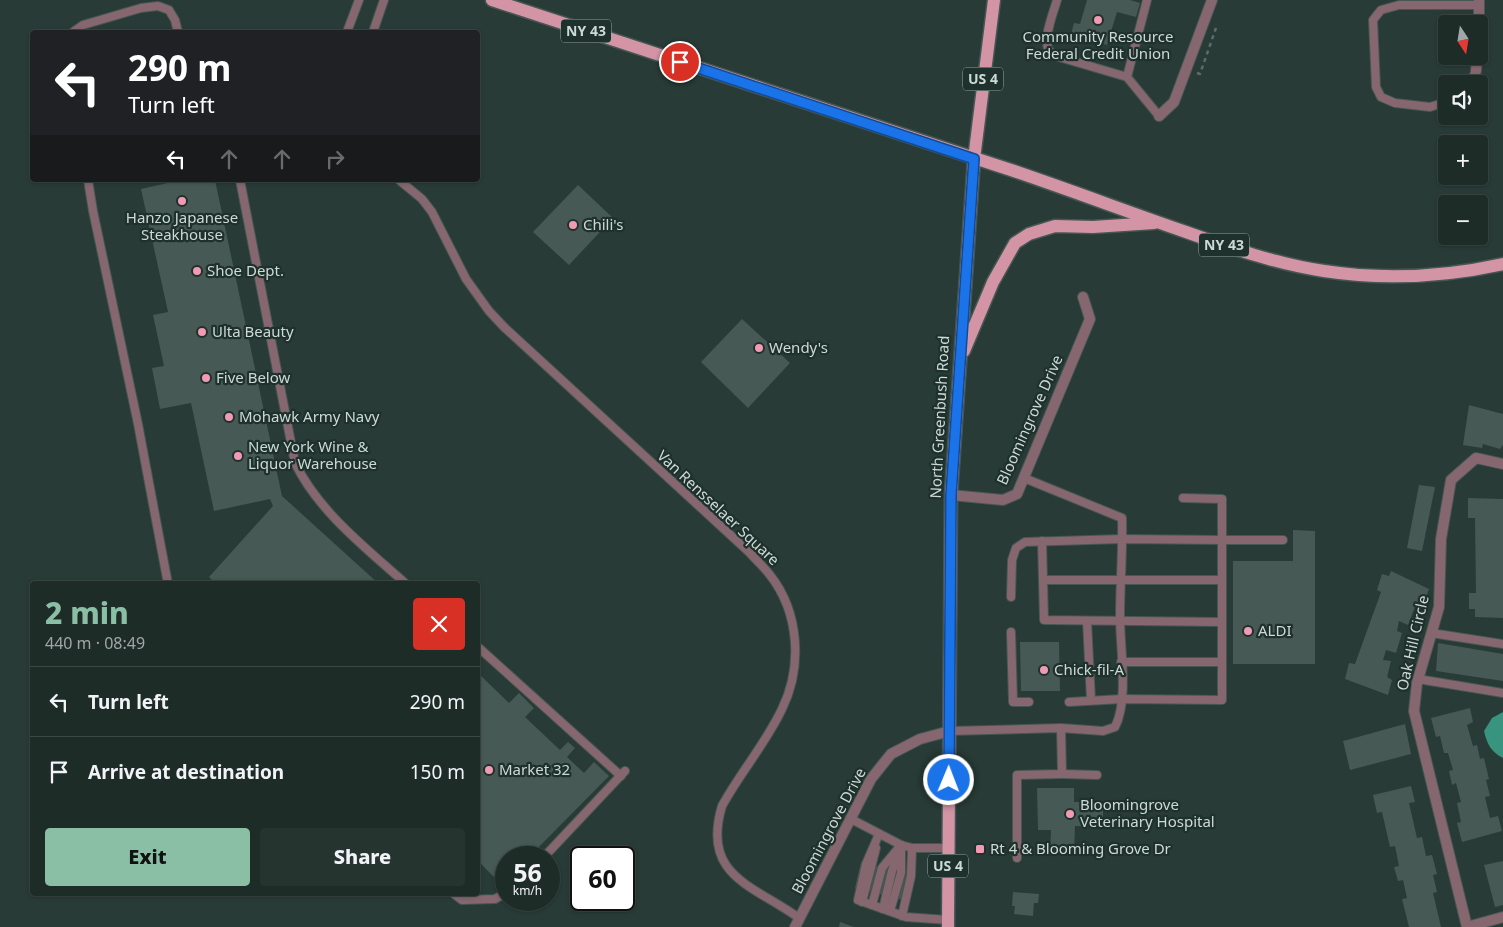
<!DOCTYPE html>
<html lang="en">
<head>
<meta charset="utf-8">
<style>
	body { margin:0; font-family:"Noto Sans",sans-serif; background:#263430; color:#f1f3f6; height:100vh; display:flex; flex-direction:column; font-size:19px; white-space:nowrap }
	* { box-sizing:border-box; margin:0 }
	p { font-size:16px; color:#a1a7a8 }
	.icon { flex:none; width:28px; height:28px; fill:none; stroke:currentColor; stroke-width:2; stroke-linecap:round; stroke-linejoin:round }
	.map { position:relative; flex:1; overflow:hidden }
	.panel { position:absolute; left:30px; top:581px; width:450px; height:315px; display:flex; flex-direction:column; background:#1e2c28; border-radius:5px; box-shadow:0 1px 4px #0004,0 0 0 1px #3c4845 }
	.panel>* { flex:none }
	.top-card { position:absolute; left:30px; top:30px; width:450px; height:152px; border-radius:5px; box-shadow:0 1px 4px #0004,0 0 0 1px #3c4845; background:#202124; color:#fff; overflow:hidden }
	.needle { width:32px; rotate:168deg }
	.controls { position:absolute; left:1438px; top:15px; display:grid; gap:10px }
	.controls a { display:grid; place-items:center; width:50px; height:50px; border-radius:5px; background:#1e2c28; box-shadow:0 1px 4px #0004,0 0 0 1px #3c4845; font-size:25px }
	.speed { position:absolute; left:495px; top:846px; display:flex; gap:10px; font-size:25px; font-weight:700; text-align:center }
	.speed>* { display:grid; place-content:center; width:65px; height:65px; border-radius:50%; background:#1e2c28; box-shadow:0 1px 4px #0004,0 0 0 1px #3c4845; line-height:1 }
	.speed small { font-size:12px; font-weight:400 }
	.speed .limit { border:2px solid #111; border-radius:8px; background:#fff; color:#111 }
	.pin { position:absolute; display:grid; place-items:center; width:42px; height:42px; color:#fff; margin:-21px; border:2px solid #fff; border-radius:50%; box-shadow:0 1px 5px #0007 }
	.me { position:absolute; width:55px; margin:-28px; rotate:1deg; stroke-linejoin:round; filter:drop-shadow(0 0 4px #0008) }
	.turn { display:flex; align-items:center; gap:18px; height:105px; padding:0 15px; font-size:22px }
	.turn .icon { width:65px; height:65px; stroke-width:2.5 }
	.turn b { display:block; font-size:35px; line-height:42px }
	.lanes { display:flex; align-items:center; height:48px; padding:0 15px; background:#0003; justify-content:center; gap:25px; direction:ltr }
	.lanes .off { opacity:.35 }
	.round { display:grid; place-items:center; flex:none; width:52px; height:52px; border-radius:5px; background:#263430 }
	.head { display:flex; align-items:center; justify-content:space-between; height:85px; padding:0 15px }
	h1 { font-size:30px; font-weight:800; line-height:38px; color:#8abfa5 }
	.button { display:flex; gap:10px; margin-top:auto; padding:10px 15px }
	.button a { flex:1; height:58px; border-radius:5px; background:#8abfa5; color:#111; font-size:20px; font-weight:800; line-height:58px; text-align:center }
	.button a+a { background:#263430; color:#f1f3f6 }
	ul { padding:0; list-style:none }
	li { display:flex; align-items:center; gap:15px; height:70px; padding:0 15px; border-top:1px solid #3c4845 }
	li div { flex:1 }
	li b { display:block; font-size:19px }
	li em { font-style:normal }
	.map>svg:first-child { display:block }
</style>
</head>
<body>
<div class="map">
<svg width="1503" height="927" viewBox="0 0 1503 927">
	<rect width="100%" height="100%" fill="#283b36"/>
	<!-- water -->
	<path fill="#38937f" d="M1503,712V758C1491,752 1487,744 1484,731L1492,718Z"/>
	<!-- building -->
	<g fill="#465954">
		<path d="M1087,0H1130L1140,3L1136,17L1117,12L1107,45L1071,34L1074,23L1080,24Z"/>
		<path d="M181,180H215L282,496L379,584H216L209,577L273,506L270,499L214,511L191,403L160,409L152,368L164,366L153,315L168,312L141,189Z"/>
		<path d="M578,185L613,218L569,265L533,232Z"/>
		<path d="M742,319L790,363L748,408L701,362Z"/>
		<path d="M1469,405L1503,414V445L1500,449L1483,444L1482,448L1463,445Z"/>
		<path d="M1419,485L1435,487L1422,551L1407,548Z"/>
		<path d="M1468,498L1503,499V618L1475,617V609H1469V593H1476L1475,518H1468Z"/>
		<path d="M1293,530L1315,531V664H1233V561H1293Z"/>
		<path d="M1391,571L1429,589L1422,607L1416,604L1408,625L1399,621L1397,631L1402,633L1396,653L1386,650L1383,660L1391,661L1387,677L1392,680L1388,695L1345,679L1349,663L1355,664L1381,592L1377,590L1382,574L1389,576Z"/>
		<path d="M1020,642H1059L1060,691H1021Z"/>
		<path d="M1438,643L1503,654V681L1436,671Z"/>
		<path d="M478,673L509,703L519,693L534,708L525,717L560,750L568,742L575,748L567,757L584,773L594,762L609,776L528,858H506V879L501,884L478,861Z"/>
		<path d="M1470,708L1473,722L1467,725L1473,746L1477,745L1480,759L1484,758L1489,779L1486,780L1490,796L1485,797L1490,818L1498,816L1502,831L1462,842L1457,823L1461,822L1457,803L1461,802L1456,783L1452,785L1449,771L1453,770L1448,753H1444L1440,736L1436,737L1431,718Z"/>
		<path d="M1405,724L1411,754L1350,770L1343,741Z"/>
		<path d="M1411,786L1415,802L1409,803L1417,838L1422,837L1426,856L1432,855L1437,874L1433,875L1437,892L1433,893L1441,927H1409L1402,899L1407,898L1403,880L1398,881L1394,867L1399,866L1395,846L1390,847L1382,812L1377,813L1373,795Z"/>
		<path d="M1037,788H1074V802H1103V827L1075,826L1074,854L1050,853L1051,830H1038Z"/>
		<path d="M1503,861V905L1495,907L1484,865Z"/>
		<path d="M861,862L913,877L907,901L855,888Z"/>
		<path d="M1013,892L1039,894L1038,903H1034L1033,916L1014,914L1015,906H1012Z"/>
		<path d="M840,922L854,927H839Z"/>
	</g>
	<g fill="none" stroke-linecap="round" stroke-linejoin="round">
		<defs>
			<g id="service">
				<path d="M1057,0C1054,11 1042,40 1049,50C1051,53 1056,55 1059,57L1127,77L1159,116"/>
				<path d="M73,32L83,25L141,8L158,6L169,10L175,20L178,32"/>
				<path d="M347,32L359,0"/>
				<path d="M373,32L384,0"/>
				<path d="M1127,77L1147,0"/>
				<path d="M1469,84L1476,71"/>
				<path d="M1446,102L1430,107L1395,103L1381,97L1376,87L1373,20L1381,10L1399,5H1479"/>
				<path d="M88,180L93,211L138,424L168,584"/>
				<path d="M240,180L295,463C319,512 366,548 406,584"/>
				<path d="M399,180L422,199L432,212L466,279L489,311L504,327L749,552C756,560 764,567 770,575C799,612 803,666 782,709C766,743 740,773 722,806C701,876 753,885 799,918"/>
				<path d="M1183,498L1222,499V540H1283"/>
				<path d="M1042,541L1044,620L1221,622"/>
				<path d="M1043,580H1222"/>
				<path d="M1011,597L1012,560L1016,548L1025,542L1122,539L1222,540V700L1122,699L1069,702"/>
				<path d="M1087,621L1091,700"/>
				<path d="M1011,632L1013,702H1029"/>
				<path d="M1431,633L1503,644"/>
				<path d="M478,647L621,776"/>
				<path d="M1121,662H1222"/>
				<path d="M1418,679L1503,693"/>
				<path d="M950,731L1061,728L1103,731L1115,727C1129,700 1120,648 1120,617C1120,584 1123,551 1122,518L1024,478"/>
				<path d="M1062,774L1097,775"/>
				<path d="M851,819L901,845L912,848H948"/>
				<path d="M879,834L866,864L858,900L906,917L948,920"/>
				<path d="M543,858L625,771"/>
				<path d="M1017,858V775L1062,774L1061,728"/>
				<path d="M454,894L462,900L495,899L506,893"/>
				<path d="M862,902L876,848"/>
				<path d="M872,905L882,868L901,845"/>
				<path d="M883,909L892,871L899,851"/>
				<path d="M890,911L901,873V845"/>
				<path d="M902,916L911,876L912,848"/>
			</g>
			<g id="minor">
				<path d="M1479,41V0"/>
				<path d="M1476,71L1477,56"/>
				<path d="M1159,116L1174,102L1212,0"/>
				<path d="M951,495L1003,500L1017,494L1090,319L1083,297"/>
				<path d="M1467,927L1414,711L1417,683L1439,607L1441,539L1451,480L1476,458L1503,464"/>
				<path d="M1467,927L1503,917"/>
			</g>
			<path id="tertiary" d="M795,927L871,779L891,754L920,739L950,731"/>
			<g id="primary">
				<path d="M492,0C665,56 838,113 1011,170C1070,190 1128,212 1186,232C1231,248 1277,264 1324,271C1383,280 1444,277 1503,264"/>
				<path d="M964,351L993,282L1015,243L1029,234L1055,226L1093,227L1154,223"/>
				<path d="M948,927L951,495L974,159L994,0"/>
			</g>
		</defs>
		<!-- service casing -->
		<use href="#service" stroke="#465753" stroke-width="10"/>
		<!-- minor casing -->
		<use href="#minor" stroke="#465753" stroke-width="12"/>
		<!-- tertiary casing -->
		<use href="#tertiary" stroke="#465753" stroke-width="12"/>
		<!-- primary casing -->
		<use href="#primary" stroke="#465753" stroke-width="15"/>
		<!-- path -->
		<path stroke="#5d6e69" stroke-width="2.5" stroke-dasharray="4 4" stroke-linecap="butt" d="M1197,73L1200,74L1216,28"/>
		<!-- service -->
		<use href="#service" stroke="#86676f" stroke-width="8"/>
		<!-- minor -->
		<use href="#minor" stroke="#86676f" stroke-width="10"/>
		<!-- tertiary -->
		<use href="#tertiary" stroke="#86676f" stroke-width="10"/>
		<!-- primary -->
		<use href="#primary" stroke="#d395a6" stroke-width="12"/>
	</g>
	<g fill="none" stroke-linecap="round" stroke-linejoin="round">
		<defs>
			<path id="route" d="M680,62L974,159L951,495L949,780"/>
		</defs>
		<!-- route casing -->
		<use href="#route" stroke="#114b97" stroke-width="12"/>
		<!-- route -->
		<use href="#route" stroke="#1a73e8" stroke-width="9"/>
	</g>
	<!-- markers -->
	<g fill="#f19ab3" stroke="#1e312c" stroke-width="2">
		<circle cx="1098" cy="20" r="5"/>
		<circle cx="182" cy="201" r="5"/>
		<circle cx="573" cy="225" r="5"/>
		<circle cx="197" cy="271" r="5"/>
		<circle cx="202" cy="332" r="5"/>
		<circle cx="759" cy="348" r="5"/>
		<circle cx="206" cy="378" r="5"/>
		<circle cx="229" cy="417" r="5"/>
		<circle cx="238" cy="456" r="5"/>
		<circle cx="1248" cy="631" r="5"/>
		<circle cx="1044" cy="670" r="5"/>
		<circle cx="489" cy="770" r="5"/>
		<circle cx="1070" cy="814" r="5"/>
		<rect x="975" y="844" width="10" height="10" rx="2.5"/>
	</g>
	<g text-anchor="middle" stroke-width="4.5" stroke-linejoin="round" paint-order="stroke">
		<!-- shield labels -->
		<g fill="#1e312c" stroke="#98a7a2" stroke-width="1">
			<rect x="561" y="19.5" width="50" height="23" rx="4"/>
			<rect x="963" y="67.5" width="40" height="23" rx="4"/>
			<rect x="1199" y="233.5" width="50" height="23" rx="4"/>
			<rect x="928" y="854.5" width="40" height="23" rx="4"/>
		</g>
		<g font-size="14" font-weight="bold" fill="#cdd9d5">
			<text x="586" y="36">NY 43</text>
			<text x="983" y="84">US 4</text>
			<text x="1224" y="250">NY 43</text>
			<text x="948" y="871">US 4</text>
		</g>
		<!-- poi labels -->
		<g font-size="15" fill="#cdd9d5" stroke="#1e312c" text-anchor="start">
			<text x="1098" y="42" text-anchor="middle">Community Resource<tspan x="1098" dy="17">Federal Credit Union</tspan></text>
			<text x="182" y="223" text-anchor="middle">Hanzo Japanese<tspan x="182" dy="17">Steakhouse</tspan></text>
			<text x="583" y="230">Chili's</text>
			<text x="207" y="276">Shoe Dept.</text>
			<text x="212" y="337">Ulta Beauty</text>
			<text x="769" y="353">Wendy's</text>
			<text x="216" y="383">Five Below</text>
			<text x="239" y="422">Mohawk Army Navy</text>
			<text x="248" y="452">New York Wine &amp;<tspan x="248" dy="17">Liquor Warehouse</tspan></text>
			<text x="1258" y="636">ALDI</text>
			<text x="1054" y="675">Chick-fil-A</text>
			<text x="499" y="775">Market 32</text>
			<text x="1080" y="810">Bloomingrove<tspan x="1080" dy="17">Veterinary Hospital</tspan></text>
			<text x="990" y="854">Rt 4 &amp; Blooming Grove Dr</text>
		</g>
		<!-- street labels -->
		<g font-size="15" fill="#cdd9d5" stroke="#1e312c">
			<text transform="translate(940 417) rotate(-87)" y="5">North Greenbush Road</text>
			<text transform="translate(1030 420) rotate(-66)" y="5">Bloomingrove Drive</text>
			<text transform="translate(718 508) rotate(43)" y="5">Van Rensselaer Square</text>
			<text transform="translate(1413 643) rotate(-77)" y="5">Oak Hill Circle</text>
			<text transform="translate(829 831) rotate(-62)" y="5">Bloomingrove Drive</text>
		</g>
	</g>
</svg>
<div class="controls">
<a><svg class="needle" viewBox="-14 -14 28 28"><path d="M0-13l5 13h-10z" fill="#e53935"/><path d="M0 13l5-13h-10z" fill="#a1a7a8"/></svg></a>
<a><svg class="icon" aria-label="sound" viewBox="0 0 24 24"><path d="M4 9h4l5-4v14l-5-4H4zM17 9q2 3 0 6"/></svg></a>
<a>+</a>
<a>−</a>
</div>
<div class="speed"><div>56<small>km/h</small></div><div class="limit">60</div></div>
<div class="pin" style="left:680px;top:62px;background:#d93025"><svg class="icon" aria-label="arrive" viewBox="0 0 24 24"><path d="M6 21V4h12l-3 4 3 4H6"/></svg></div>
<svg class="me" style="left:949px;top:780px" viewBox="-20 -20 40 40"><circle r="17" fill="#1a73e8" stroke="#fff" stroke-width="3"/><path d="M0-11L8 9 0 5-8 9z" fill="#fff"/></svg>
<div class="top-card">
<div class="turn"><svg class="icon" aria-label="left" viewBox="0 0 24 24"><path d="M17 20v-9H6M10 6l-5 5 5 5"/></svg><div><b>290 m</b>Turn left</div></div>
<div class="lanes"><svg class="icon" aria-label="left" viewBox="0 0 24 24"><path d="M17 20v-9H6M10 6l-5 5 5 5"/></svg><svg class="icon off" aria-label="ahead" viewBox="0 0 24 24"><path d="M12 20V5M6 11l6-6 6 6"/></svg><svg class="icon off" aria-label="ahead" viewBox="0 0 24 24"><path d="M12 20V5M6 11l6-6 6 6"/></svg><svg class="icon off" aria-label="right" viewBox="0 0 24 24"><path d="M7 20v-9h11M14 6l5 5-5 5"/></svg></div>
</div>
<section class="panel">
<div class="head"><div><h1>2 min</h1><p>440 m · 08:49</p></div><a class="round" style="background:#d93025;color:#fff"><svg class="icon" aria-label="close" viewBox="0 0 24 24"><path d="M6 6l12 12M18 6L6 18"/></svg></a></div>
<ul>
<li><svg class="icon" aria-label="left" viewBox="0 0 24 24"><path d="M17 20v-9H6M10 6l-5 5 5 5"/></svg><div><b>Turn left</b></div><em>290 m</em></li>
<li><svg class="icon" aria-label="arrive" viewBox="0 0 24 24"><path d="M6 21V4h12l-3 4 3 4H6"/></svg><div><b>Arrive at destination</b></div><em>150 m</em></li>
</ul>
<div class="button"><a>Exit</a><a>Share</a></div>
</section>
</div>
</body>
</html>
